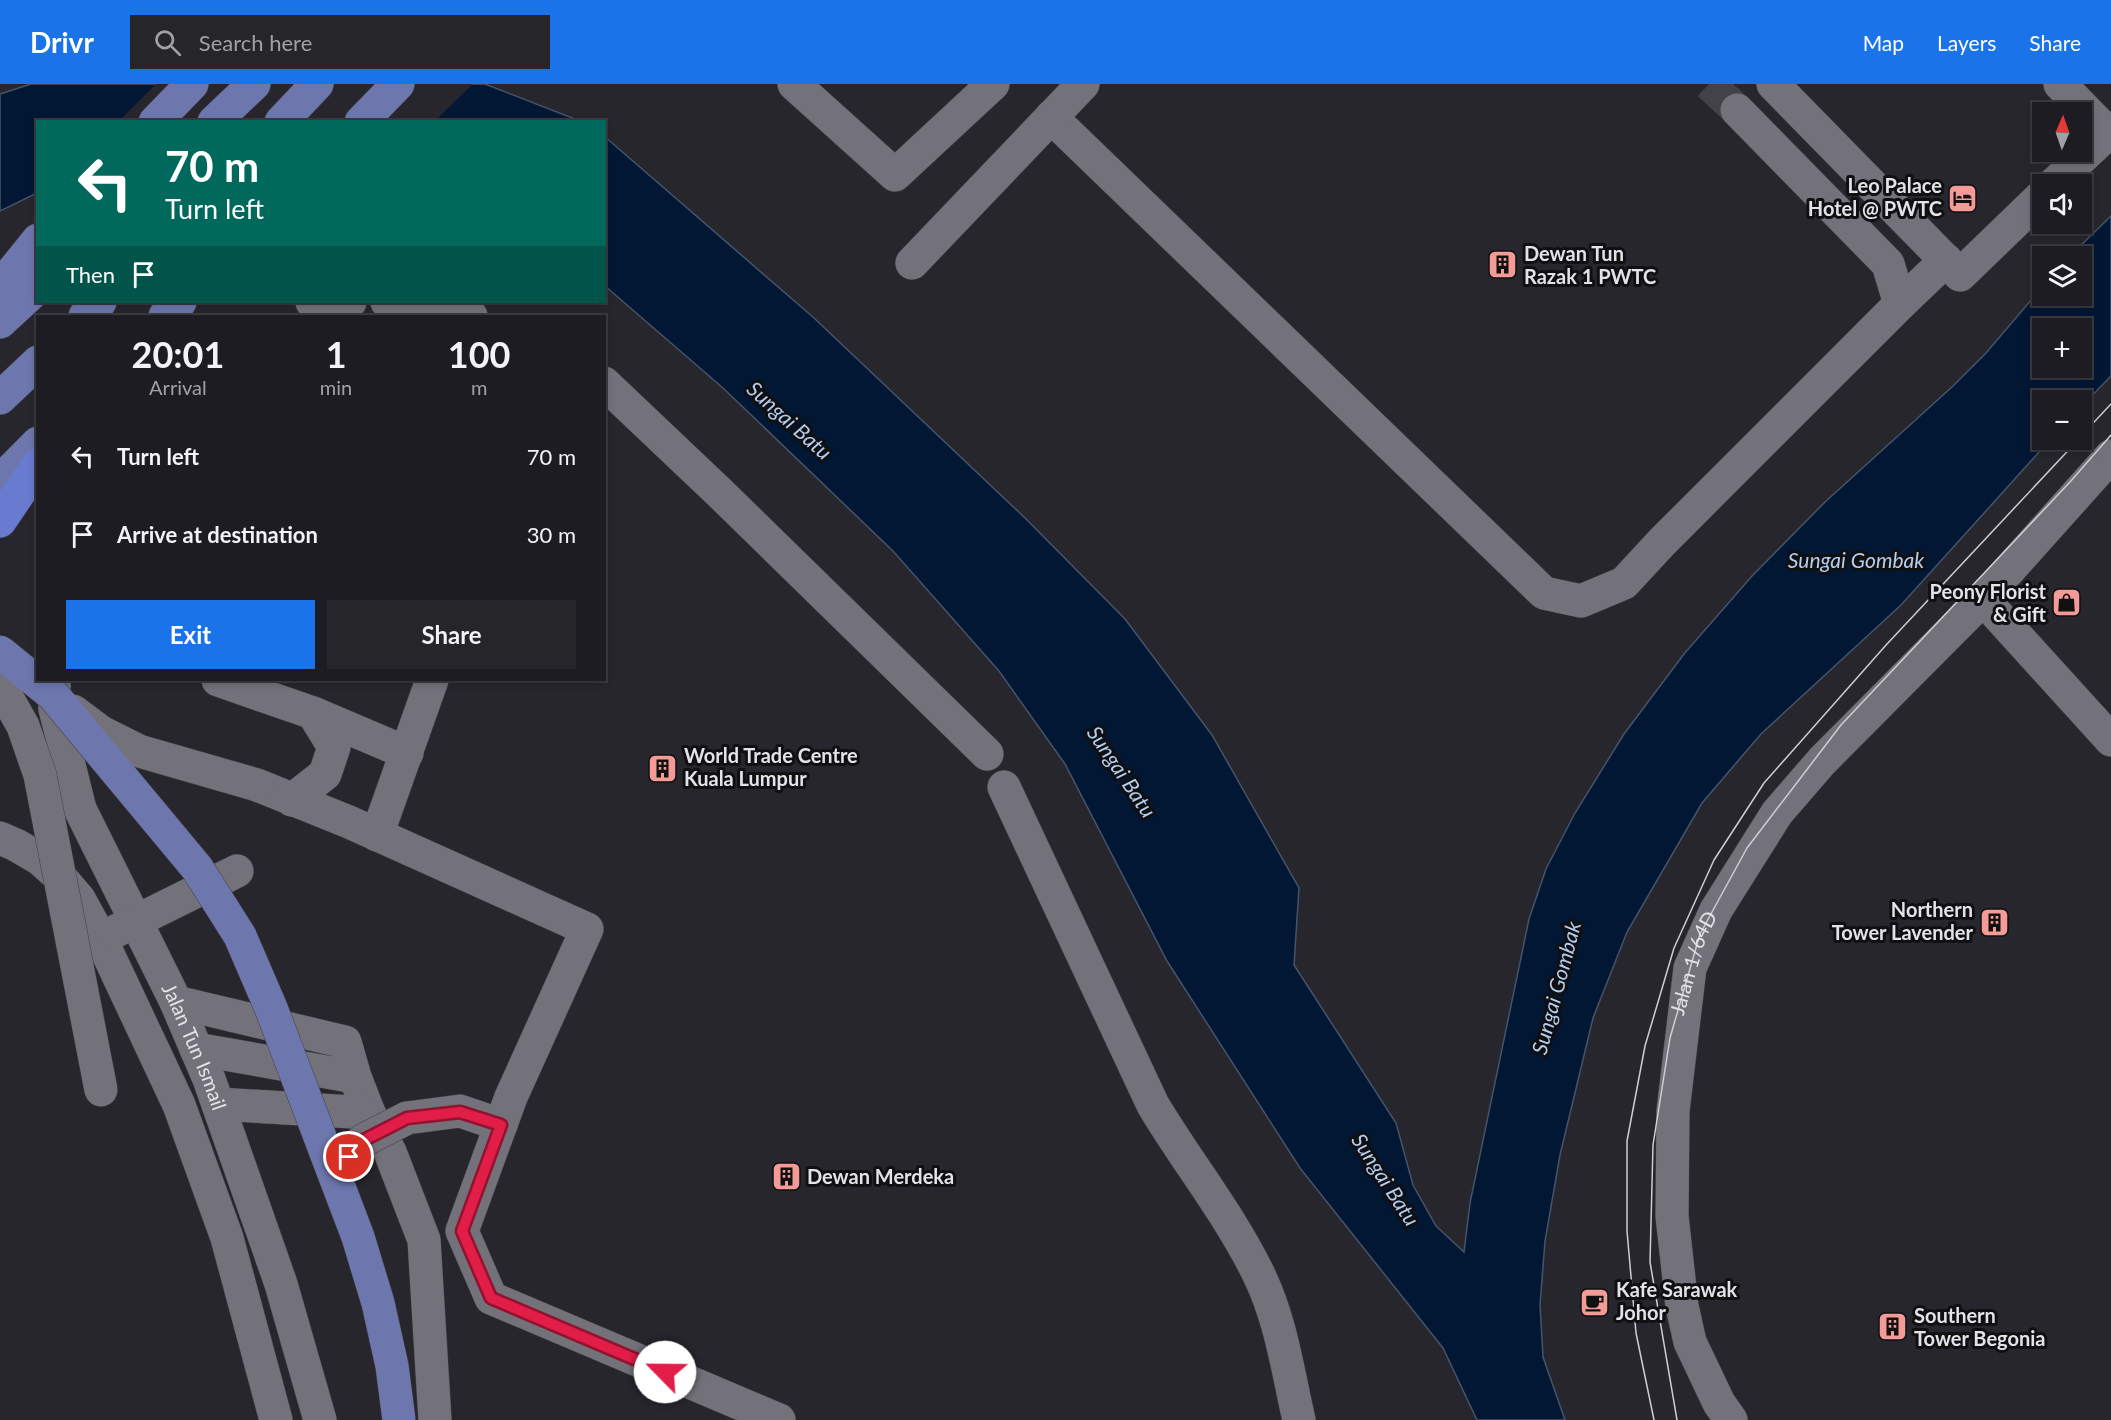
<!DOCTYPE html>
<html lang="en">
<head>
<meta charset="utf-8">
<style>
	body { margin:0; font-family:Lato,sans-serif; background:#25252a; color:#f1f3f6; height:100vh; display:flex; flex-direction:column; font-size:22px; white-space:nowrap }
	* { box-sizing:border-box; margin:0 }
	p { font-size:20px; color:#a0a1a5 }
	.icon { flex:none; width:33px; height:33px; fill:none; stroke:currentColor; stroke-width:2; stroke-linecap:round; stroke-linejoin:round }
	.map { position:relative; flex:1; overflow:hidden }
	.sheet { position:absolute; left:36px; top:231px; width:570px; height:366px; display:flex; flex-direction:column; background:#1d1c22; border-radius:0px; box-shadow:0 3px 9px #0003,0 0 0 2px #3b3a40 }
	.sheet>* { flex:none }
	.guide { position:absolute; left:36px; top:36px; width:570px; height:183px; border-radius:0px; box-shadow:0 3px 9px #0003,0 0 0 2px #3b3a40; background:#00695c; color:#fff; overflow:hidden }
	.needle { width:39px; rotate:2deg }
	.tools { position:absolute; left:2032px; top:18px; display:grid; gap:12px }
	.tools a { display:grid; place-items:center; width:60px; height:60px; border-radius:0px; background:#1d1c22; box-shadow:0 3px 9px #0003,0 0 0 2px #3b3a40; font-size:30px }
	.pin { position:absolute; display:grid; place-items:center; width:51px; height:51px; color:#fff; margin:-26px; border:3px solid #fff; border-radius:50%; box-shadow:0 2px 6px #0007 }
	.me { position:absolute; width:66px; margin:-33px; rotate:293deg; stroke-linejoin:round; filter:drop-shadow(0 0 4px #0008) }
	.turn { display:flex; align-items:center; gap:21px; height:126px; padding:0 30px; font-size:27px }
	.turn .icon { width:78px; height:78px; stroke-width:2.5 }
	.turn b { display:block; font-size:42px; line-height:51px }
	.then { display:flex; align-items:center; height:57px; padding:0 30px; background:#0003; gap:12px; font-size:22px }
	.eta { display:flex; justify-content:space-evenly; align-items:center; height:102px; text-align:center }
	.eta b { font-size:36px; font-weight:700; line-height:42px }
	.primary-button { display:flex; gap:12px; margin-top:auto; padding:12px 30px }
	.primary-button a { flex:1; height:69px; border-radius:0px; background:#1a73e8; color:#fff; font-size:24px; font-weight:700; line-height:69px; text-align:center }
	.primary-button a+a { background:#25252a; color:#f1f3f6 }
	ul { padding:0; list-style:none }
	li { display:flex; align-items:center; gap:18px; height:78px; padding:0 30px }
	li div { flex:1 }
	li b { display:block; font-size:22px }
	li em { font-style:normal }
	header { display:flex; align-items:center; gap:36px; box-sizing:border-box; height:84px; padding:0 30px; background:#1a73e8; color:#fff }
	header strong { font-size:28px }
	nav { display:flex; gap:33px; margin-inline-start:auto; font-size:21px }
	.search { width:420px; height:54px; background:#25252a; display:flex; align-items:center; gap:15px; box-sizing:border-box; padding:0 21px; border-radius:0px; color:#a0a1a5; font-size:22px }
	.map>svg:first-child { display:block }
</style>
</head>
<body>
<header>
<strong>Drivr</strong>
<div class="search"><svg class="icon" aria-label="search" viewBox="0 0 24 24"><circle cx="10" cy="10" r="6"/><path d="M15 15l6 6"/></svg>Search here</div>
<nav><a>Map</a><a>Layers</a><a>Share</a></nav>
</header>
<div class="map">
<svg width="2111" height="1336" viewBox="0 0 2111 1336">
	<rect width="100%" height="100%" fill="#27262d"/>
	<!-- water -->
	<g fill="#011734" stroke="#45546a" stroke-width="1.5" fill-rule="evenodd">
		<path d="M31,0H485L580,37L38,38L37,109L0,127V10Z"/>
		<path d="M604,52L814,234L1025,434L1125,535L1212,651L1299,804L1294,881L1396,1039L1413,1101L1436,1142L1464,1168L1470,1119L1529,835L1546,785L1575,729L1624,650L1684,570L1752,492L1825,418L1953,302L1986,269L2043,202V212H2082V172H2070L2111,132V292L2082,322V316H2043V356H2050L1901,521L1761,650L1702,719L1627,848L1593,934L1560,1071L1545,1157L1540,1221L1543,1273L1565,1336H1477L1443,1264L1300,1084L1167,877L1065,680L999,587L893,467L723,304L605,202ZM2043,244H2082V284H2043Z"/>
	</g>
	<!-- pier -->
	<path fill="#27262d" d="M156,0H473L434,38L119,37Z"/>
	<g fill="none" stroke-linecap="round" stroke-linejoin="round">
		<!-- minor-tunnel -->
		<path stroke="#434249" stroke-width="33" stroke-dasharray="33 16" stroke-linecap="butt" d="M1709,0L1737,26"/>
		<defs>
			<g id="minor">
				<path d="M794,0L895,91L993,0"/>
				<path d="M1773,0L1960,191L2043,111"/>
				<path d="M2060,0L2108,49"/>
				<path d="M1051,33L1544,509L1581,517L1624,499L1662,458L1900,220L1888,180L1737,26"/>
				<path d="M2054,100L2111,46"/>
				<path d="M912,179L1083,0"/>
				<path d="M312,218L331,230L350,218"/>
				<path d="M387,218L471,232"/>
				<path d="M1900,220L1946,176"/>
				<path d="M604,299L720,409L987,670"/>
				<path d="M1983,515L2111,656"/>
				<path d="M218,596L313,629L407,669"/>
				<path id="s1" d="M54,600L55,625L80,725L176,918L209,995L281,1200L320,1336"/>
				<path d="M257,701L349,738L587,845L511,1013L462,1147L491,1214L779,1336"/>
				<path d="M1004,703L1153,1021C1187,1078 1230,1131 1259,1191C1281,1236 1288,1288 1299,1336"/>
				<path d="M292,716L325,690L334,663L313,629"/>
				<path d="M377,751L432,596"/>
				<path d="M0,754L16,761L40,775L61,794L79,815L101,855L179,1021L227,1154L276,1336"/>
				<path d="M116,847L237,787"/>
				<path d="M176,918L345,958L355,993L369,1029L390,1068L424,1156L435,1336"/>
				<path d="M196,965L355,993"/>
				<path d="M218,1020L369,1029"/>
				<path d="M407,1034L460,1027L501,1041"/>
				<path d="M1731,1336L1719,1319L1690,1258L1682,1222L1672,1132L1673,1027L1690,884L1716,826L1777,729L1822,677L1983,515L2111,372"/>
			</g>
			<g id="major">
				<path d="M155,38L192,0"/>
				<path d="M214,38L254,0"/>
				<path d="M281,38L317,0"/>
				<path d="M361,38L398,0"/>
				<path d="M0,203L38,156"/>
				<path d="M85,232L100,218"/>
				<path d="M165,232L180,218"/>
				<path d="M0,238L38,203"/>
				<path d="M0,314L38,278"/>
				<path d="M0,397L38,359"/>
			</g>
			<path id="highway" d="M0,437L38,381"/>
		</defs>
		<!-- minor casing -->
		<use href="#minor" stroke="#434247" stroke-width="34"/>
		<!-- major casing -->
		<use href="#major" stroke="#434247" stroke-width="34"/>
		<!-- highway casing -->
		<use href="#highway" stroke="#434247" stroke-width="34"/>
		<!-- minor -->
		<use href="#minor" stroke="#73727a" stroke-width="33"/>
		<!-- major -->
		<use href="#major" stroke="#6d77ae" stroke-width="33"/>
		<!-- highway -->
		<use href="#highway" stroke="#697bd0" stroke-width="33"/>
		<!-- tram -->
		<g stroke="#cdcdd2" stroke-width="1.5">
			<path d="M2082,351L2111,320"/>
			<path d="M1654,1336L1636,1249L1627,1147V1057L1645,962L1674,864L1714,776L1764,699L1887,560L2078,356"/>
			<path id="s2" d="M1677,1336L1650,1178L1653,1061L1670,954L1700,850L1747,764L1841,641L2070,398L2111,351"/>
		</g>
		<defs>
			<g id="minor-bridge">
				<path d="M0,601L23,642L40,691L101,1006"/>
				<path d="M73,627L101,648L139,667L257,701"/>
				<path d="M335,1090L362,1057L407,1034"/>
			</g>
			<path id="major-bridge" d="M0,568L53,611L197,784L240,852L271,924L358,1153L378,1219L392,1282L399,1336"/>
		</defs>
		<!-- minor-bridge casing -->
		<use href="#minor-bridge" stroke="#434247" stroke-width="34" stroke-linecap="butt"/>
		<!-- major-bridge casing -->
		<use href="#major-bridge" stroke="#434247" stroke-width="34" stroke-linecap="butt"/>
		<!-- minor-bridge -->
		<use href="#minor-bridge" stroke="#73727a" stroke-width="33"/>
		<!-- major-bridge -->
		<use href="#major-bridge" stroke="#6d77ae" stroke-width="33"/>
	</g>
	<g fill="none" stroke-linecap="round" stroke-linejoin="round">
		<defs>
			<path id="route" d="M349,1073L362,1057L407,1034L460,1028L501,1041L462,1147L491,1214L665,1288"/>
		</defs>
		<!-- route casing -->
		<use href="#route" stroke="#92132f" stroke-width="15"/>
		<!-- route -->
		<use href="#route" stroke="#e11d48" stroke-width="10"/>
	</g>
	<!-- icons -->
	<defs>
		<symbol id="hotel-square" viewBox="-11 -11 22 22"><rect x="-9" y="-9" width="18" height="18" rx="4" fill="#f59b97" stroke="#101013"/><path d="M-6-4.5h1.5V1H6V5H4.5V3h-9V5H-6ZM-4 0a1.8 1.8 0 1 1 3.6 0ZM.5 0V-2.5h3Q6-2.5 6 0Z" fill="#111"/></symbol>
		<symbol id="building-square" viewBox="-11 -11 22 22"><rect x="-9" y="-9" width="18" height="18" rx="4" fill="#f59b97" stroke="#101013"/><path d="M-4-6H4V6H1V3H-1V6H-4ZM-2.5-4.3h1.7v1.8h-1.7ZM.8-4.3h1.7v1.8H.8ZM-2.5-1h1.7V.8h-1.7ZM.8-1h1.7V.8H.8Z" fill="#111"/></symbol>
		<symbol id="shop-square" viewBox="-11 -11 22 22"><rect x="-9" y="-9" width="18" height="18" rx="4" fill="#f59b97" stroke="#101013"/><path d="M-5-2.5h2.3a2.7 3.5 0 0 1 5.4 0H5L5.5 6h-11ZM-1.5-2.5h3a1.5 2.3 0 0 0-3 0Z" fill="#111"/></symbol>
		<symbol id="cafe-square" viewBox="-11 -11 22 22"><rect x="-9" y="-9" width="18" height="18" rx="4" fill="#f59b97" stroke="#101013"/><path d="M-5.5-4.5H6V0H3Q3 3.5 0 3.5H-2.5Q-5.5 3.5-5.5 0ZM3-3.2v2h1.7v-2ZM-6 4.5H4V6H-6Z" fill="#111"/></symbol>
	</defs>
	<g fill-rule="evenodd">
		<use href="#hotel-square" x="1946" y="98" width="33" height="33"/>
		<use href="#building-square" x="1486" y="164" width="33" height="33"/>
		<use href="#shop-square" x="2050" y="502" width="33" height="33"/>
		<use href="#building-square" x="646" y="668" width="33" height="33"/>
		<use href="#building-square" x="1978" y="822" width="33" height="33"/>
		<use href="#building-square" x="770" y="1076" width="33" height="33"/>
		<use href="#cafe-square" x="1578" y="1202" width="33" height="33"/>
		<use href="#building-square" x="1876" y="1226" width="33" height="33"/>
	</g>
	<g text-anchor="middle" stroke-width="6" stroke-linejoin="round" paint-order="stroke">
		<!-- poi labels -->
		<g font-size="20" font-weight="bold" fill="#e3e3e7" stroke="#101013" text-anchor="start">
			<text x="1942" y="109" text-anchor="end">Leo Palace<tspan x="1942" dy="23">Hotel @ PWTC</tspan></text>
			<text x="1524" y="177">Dewan Tun<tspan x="1524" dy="23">Razak 1 PWTC</tspan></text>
			<text x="2046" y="515" text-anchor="end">Peony Florist<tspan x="2046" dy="23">&amp; Gift</tspan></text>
			<text x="684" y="679">World Trade Centre<tspan x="684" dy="23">Kuala Lumpur</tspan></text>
			<text x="1973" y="833" text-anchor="end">Northern<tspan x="1973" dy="23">Tower Lavender</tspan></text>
			<text x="807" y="1100">Dewan Merdeka</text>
			<text x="1616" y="1213">Kafe Sarawak<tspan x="1616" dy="23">Johor</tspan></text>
			<text x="1914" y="1239">Southern<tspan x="1914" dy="23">Tower Begonia</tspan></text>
		</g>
		<!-- street labels -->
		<g font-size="20" fill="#e3e3e7" stroke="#101013">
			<text dy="7" stroke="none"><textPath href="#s2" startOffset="464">Jalan 1/64D</textPath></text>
			<text dy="7" stroke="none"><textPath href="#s1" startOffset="392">Jalan Tun Ismail</textPath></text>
		</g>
		<!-- water labels -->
		<g font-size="21" font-style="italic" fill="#b4cef0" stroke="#101013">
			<text transform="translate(789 337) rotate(42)" y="7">Sungai Batu</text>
			<text x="1856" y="484">Sungai Gombak</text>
			<text transform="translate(1121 688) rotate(56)" y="7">Sungai Batu</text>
			<text transform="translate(1557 904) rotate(-75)" y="7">Sungai Gombak</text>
			<text transform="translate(1385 1096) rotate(57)" y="7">Sungai Batu</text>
		</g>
	</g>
</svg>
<div class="tools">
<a><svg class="needle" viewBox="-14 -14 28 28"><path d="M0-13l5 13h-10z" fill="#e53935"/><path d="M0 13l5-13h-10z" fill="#a0a1a5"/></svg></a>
<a><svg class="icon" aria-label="sound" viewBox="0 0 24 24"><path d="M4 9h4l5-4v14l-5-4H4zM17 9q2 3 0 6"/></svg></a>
<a><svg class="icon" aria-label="layers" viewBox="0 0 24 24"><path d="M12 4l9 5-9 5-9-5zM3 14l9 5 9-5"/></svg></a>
<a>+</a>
<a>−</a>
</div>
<div class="pin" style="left:349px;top:1073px;background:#d93025"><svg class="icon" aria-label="arrive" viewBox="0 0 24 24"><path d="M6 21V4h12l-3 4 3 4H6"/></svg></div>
<svg class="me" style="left:665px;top:1288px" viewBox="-20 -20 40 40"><circle r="19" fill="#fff"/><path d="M0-13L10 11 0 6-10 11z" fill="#e11d48"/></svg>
<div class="guide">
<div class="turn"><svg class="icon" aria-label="left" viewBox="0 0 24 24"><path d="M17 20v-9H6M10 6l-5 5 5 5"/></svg><div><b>70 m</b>Turn left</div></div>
<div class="then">Then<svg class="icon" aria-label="arrive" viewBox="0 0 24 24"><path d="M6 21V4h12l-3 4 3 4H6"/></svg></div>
</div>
<section class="sheet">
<div class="eta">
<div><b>20:01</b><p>Arrival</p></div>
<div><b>1</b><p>min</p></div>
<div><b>100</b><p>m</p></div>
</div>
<ul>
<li><svg class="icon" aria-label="left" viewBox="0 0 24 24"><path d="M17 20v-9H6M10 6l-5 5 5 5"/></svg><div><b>Turn left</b></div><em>70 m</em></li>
<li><svg class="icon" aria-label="arrive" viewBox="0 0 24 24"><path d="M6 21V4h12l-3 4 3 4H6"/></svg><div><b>Arrive at destination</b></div><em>30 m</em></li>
</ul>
<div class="primary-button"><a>Exit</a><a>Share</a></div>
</section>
</div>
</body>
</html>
